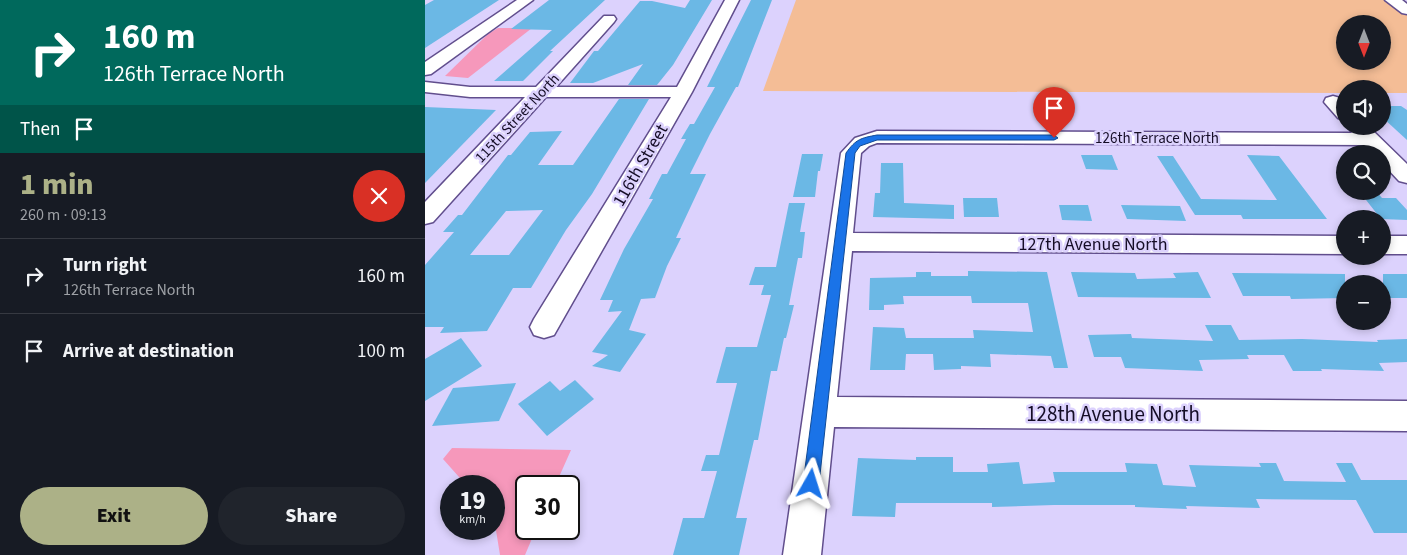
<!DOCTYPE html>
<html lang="en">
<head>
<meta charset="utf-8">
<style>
	body { margin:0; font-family:"Source Sans 3",sans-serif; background:#20242c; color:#f1f3f6; height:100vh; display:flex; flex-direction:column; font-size:19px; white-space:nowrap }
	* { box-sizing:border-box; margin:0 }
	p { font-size:16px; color:#9ea1a6 }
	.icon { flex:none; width:28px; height:28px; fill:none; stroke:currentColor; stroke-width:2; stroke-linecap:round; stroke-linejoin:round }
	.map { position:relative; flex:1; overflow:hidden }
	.sheet { display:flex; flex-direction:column; background:#171b24; width:425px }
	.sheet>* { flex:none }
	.banner { background:#00695c; color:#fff; overflow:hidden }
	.needle { width:32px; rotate:180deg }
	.controls { position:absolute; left:911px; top:15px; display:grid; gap:10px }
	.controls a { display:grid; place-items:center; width:55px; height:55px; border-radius:50%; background:#171b24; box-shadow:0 2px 8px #0003; font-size:25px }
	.speed { position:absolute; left:15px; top:475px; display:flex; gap:10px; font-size:25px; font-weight:700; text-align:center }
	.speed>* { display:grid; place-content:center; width:65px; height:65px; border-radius:50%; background:#171b24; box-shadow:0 2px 8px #0003; line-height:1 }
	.speed small { font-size:12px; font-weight:400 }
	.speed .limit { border:2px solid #111; border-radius:8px; background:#fff; color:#111 }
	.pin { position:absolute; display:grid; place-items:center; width:42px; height:42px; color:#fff; margin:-51px -21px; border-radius:50% 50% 50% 0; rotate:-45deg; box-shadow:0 0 5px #0007 }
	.pin .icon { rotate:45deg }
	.me { position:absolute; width:55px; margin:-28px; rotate:6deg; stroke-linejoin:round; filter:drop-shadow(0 0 4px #0008) }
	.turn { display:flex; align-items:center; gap:18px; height:105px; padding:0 20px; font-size:22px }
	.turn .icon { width:65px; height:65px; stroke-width:2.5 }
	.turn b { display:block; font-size:35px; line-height:42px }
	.then { display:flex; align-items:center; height:48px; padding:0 20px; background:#0003; gap:10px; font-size:19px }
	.round { display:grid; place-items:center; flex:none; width:52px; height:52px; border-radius:26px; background:#20242c }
	.summary { display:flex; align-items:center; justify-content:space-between; height:85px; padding:0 20px }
	h1 { font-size:30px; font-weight:800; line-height:38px; color:#acb187 }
	.primary-button { display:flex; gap:10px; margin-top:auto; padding:10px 20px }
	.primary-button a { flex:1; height:58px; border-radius:30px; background:#acb187; color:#111; font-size:20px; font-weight:800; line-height:58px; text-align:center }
	.primary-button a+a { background:#20242c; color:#f1f3f6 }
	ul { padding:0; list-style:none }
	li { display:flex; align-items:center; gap:15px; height:75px; padding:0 20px; border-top:1px solid #363941 }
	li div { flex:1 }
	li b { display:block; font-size:19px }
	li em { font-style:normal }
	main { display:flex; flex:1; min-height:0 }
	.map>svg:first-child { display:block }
</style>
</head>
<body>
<main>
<section class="sheet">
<div class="banner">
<div class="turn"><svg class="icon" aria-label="right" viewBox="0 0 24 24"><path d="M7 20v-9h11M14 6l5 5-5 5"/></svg><div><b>160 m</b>126th Terrace North</div></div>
<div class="then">Then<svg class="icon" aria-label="arrive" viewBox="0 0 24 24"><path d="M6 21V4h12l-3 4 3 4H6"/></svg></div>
</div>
<div class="summary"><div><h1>1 min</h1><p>260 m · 09:13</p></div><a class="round" style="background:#d93025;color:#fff"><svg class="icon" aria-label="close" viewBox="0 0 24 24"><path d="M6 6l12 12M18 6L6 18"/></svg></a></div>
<ul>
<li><svg class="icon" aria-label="right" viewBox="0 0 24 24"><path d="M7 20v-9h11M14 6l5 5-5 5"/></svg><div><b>Turn right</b><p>126th Terrace North</p></div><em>160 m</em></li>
<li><svg class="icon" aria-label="arrive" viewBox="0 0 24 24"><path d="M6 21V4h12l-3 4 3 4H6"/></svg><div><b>Arrive at destination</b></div><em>100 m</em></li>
</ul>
<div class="primary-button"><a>Exit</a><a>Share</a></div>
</section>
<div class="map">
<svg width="982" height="555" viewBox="0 0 982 555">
	<rect width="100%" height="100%" fill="#dcd2fd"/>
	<!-- green -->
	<path fill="#f4bd96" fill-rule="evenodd" d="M371,0H962L982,13V93H958V89H920V93L338,91ZM920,24H958V61H920Z"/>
	<!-- water -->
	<g fill="#f698bb">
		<path d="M73,28H107L43,78L20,76L63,34Z"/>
		<path d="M27,448L146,450L130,486H101V529H111L100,555H75L69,518V486H42L18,459Z"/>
	</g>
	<!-- building -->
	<g fill="#6bb8e5" fill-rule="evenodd">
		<path d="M9,0H74L0,48V5Z"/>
		<path d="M124,0H180L125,51H128L98,81H69L127,30L86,29Z"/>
		<path d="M265,0H287L248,65L232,85H203L218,64L168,83H145L169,51H173L215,1H227L260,8Z"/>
		<path d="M326,0H347L313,87H311L285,134L265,174H281L251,238H256L242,266L230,298L216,299L204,330L221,334L195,372L167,366L183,355L167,352L197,311L183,312L188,300H175L199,249L228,199H224L237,174H242L261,139H256L265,124H269L290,87H282Z"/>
		<path d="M194,99H224L167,194L141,230L106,288H88L62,331L15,333L19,327H0V265L29,232H18L33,215H37L83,155H86L105,132L137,131L113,165H148ZM118,210L84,255H45L81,211Z"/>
		<path d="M958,106H976L982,110V140L958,118Z"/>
		<path d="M0,107L71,110L0,183Z"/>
		<path d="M377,154H398L395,171H393L390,197H368Z"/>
		<path d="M656,155H687L693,170L661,169Z"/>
		<path d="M822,155L854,156L902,219H818L816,215H770L732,156H748L776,199L852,200Z"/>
		<path d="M456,163H478L479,203L529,205V219L448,217L450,193H455Z"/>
		<path d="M934,191H951L957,198H971L982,210V220L956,219Z"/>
		<path d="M538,198H572L574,217H539Z"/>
		<path d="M364,203H380L375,232H380L377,258H373L364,305H369L361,338H359L352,371H346L333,440H329L311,518H322L314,555H248L258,518H279L292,471H276L281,455H294L312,383H291L301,347H332L346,295H336L339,285H324L330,267H351Z"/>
		<path d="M634,205H663L667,221L637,220Z"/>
		<path d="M696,205L755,206L761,221L702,219Z"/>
		<path d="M543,271L622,272L643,368H629L626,356L565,354L566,367L536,366V369L509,370L508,354H481L480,370H445L448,327L479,328L481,338H549L548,330L608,332L603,303H547L546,296H478L479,304L459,305V310H444L445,278L491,277V272H506V276H543Z"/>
		<path d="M646,272L710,273L712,279L751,278L748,273L773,272L786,298L653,297Z"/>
		<path d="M807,273L920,274V298L866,299L865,296H818Z"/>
		<rect x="958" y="274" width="24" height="24"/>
		<path d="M780,325H806L814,340L877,339L953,342L952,340L982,339V362L954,363L959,371L896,369L897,371H868L859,355H822L824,359L774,360L778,371L700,368L696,357H669L663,335L706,334L707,338L788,341Z"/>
		<path d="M36,338L57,366L0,401V359Z"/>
		<path d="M150,380L169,399L122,436L93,404L125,381L135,391Z"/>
		<path d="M91,383L74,421L7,426L28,388Z"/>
		<path d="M491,457H528V472H563L562,464L594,462L598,484L630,482L628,472H702L700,463L732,464L738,485L771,487L764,465L836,467L834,463H851L859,481L921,482L911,463H927L936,480H982V533H949L931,500L831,499L835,508L761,506L762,509L710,507V505H629L567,507V503H471L470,517L427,516L433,458L491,460Z"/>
	</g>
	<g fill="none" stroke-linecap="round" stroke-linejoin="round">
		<defs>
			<g id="minor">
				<path d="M92,0H108L6,74L0,75V62Z"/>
				<path d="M300,0H314L267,92L129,335L119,338L109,335L105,327L109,319L246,97H121L8,222L0,224V202L100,97H45L0,92V82L45,87H111L179,16H189L191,19L189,22L131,87H252Z"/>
				<path d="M960,0H977L982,4V14L977,13Z"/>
				<path d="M908,96L915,98L920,103V120L913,118L899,102L901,98Z"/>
				<path d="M923,126H943L982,164V183L974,181L958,164V154H947L939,145L452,143L444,146L436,153L428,233L920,236V254L427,251L412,397L982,401V431L409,427L396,555H358L416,153L430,138L452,131L927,133Z"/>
				<rect x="958" y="236" width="24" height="18"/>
			</g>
		</defs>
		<!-- minor casing -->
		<use href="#minor" stroke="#614e8d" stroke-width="3"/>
		<!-- minor -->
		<use href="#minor" fill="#fff" fill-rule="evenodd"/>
	</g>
	<!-- route -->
	<path fill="#1a73e8" stroke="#114b97" d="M452,135H629L633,138L629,140H452L435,146L430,153L394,484L391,489L386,491L380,489L378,484L421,153C431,139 436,138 452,135Z"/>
	<g text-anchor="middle" stroke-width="5" stroke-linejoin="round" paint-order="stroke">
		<!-- far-street labels -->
		<g font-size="15" fill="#150d26" stroke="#dcd2fd">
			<text transform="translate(92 118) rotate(-47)" y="5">115th Street North</text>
			<text x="732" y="143">126th Terrace North</text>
		</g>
		<!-- street labels -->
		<g font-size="18" fill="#150d26" stroke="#dcd2fd">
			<text transform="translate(215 165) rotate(-60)" y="6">116th Street</text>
			<text x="668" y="250">127th Avenue North</text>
		</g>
		<!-- near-street labels -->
		<g font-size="21" fill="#150d26" stroke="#dcd2fd">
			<text x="688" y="421">128th Avenue North</text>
		</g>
	</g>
</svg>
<div class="controls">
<a><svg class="needle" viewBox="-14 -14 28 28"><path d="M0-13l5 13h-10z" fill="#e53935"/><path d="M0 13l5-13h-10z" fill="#9ea1a6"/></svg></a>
<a><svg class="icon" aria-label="sound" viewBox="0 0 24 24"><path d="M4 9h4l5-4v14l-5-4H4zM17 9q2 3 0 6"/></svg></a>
<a><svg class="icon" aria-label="search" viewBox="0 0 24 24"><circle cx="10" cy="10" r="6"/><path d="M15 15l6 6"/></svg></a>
<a>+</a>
<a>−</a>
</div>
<div class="speed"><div>19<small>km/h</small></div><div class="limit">30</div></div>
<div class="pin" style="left:629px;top:138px;background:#d93025"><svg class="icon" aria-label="arrive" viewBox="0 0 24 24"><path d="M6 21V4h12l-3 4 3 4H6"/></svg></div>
<svg class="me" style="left:386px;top:484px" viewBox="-20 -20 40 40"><path d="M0-17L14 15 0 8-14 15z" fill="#1a73e8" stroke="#fff" stroke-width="4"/></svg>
</div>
</main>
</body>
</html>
